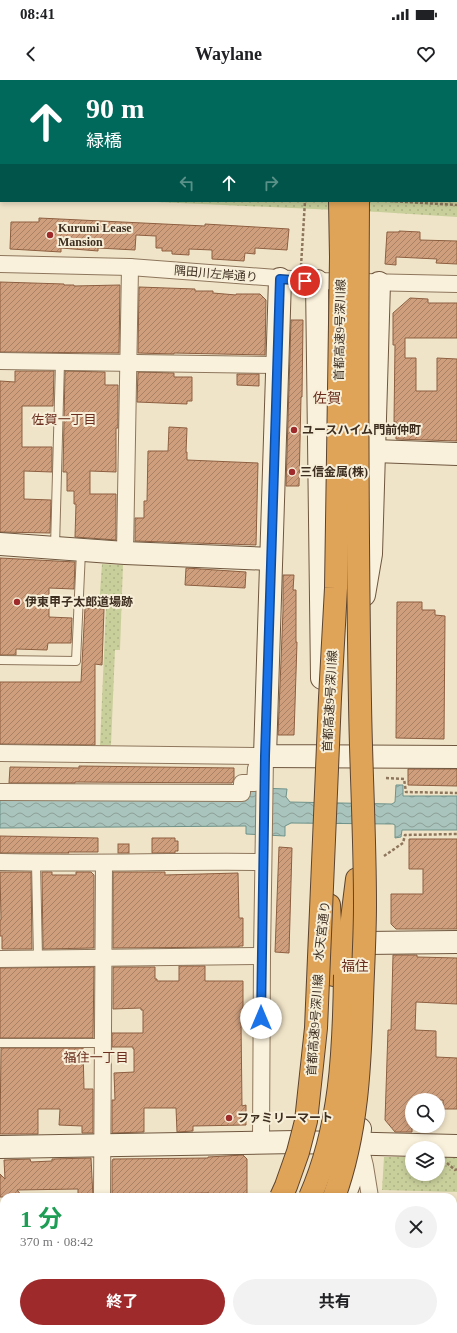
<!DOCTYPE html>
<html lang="ja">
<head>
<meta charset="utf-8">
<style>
	body { margin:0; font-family:"Times New Roman","Noto Sans JP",serif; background:#f2f2f2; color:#202124; height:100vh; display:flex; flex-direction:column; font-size:15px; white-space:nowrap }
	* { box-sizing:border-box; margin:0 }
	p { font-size:13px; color:#757577 }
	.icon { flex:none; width:22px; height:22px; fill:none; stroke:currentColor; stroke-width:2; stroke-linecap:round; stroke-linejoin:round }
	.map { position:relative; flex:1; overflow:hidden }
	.details { position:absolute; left:0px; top:1113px; width:457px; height:140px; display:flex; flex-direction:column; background:#fff; border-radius:12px 12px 0 0; box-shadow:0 2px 6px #0003 }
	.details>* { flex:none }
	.banner { position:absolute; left:0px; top:0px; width:457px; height:122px; box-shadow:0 2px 6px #0003; background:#00695c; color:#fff; overflow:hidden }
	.tools { position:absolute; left:405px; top:1013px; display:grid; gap:8px }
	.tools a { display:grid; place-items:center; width:40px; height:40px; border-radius:50%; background:#fff; box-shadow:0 2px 6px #0003; font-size:20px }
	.pin { position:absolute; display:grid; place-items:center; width:34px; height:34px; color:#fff; margin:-17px; border:2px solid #fff; border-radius:50%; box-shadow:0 1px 4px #0007 }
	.me { position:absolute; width:44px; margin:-22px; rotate:0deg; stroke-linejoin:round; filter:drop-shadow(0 0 3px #0008) }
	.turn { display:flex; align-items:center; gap:14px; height:84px; padding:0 20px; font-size:18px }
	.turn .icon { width:52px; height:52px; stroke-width:2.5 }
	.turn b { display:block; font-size:28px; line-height:34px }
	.lanes { display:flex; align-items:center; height:38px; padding:0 20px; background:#0003; justify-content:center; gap:20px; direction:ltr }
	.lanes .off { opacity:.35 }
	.round { display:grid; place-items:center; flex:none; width:42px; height:42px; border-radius:21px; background:#f2f2f2 }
	.overview { display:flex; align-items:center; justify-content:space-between; height:68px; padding:0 20px }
	h1 { font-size:24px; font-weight:700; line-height:30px; color:#1e9e55 }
	.cta { display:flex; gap:8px; margin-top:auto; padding:8px 20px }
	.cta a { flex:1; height:46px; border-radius:24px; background:#9e2a2b; color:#fff; font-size:16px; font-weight:700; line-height:46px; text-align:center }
	.cta a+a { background:#f2f2f2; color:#202124 }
	.status { display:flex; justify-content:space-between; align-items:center; height:28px; padding:0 20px; background:#fff; direction:ltr }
	.status svg { height:11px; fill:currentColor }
	header { display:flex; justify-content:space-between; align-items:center; height:52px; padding:0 20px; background:#fff; font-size:18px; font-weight:700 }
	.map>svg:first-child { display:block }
</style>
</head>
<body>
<div class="status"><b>08:41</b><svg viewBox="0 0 49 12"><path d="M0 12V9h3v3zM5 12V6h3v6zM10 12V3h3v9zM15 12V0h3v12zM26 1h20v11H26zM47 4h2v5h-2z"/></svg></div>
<header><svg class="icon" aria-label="back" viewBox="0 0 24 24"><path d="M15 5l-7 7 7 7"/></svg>Waylane<svg class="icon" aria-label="heart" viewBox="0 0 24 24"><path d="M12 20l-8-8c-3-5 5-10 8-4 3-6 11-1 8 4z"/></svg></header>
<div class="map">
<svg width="457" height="1253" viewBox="0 0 457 1253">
	<defs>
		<pattern id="park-dots" width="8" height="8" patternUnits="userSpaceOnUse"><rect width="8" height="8" fill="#c9cf9b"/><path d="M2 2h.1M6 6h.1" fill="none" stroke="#aeb285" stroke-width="1.8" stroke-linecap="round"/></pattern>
		<pattern id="water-waves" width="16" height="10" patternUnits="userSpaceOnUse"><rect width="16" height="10" fill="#a9c4bc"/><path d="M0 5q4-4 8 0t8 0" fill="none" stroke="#8ba098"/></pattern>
		<pattern id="building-hatch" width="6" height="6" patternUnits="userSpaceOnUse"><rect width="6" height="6" fill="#cf9f7d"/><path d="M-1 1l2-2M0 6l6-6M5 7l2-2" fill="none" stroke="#a98266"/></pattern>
	</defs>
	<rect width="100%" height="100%" fill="#f0e4c8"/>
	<!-- park -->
	<g fill="url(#park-dots)">
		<path d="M135,121H448L457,122V137L379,132Z"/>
		<path d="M102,484L123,485L120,570H115L111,665H100L106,527L99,526Z"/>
		<path d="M384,1077H412V1094H438V1077H457V1112L382,1110Z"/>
	</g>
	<!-- water -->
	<g fill="url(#water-waves)" stroke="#6f938a">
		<path d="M0,0H457V117H456V1H1V96H0Z"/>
		<path d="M396,705H403V716H457V750H402L401,757L395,758V745L393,744L291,743L285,746V756L246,754V746L0,748V715L259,708L287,709L286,717L290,722L392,724L395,722Z"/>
	</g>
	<!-- building -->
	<g fill="url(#building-hatch)" stroke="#8d5f41">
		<path d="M39,138L205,146V144L289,149L287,170L255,168V174L245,173L244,181L212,179V170L189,169V175L172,174V171H162V168H156V156L136,155L135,170L98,168V171L61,168V172L10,169L11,142H39Z"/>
		<path d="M399,151L420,152V160L457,161V184L436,183L437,179L396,177V185L385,184L387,152H399Z"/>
		<path d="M0,202L64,204V205H74V206L120,205L119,273L0,272Z"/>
		<path d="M139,207L195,209V211H213V213L236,215V214H260L266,220L265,275L174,273V274L138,273Z"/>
		<path d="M410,218L428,219V223H457V258H405V278H416V311H437V278L457,279V361L396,359V342H394L395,265H393V233Z"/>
		<path d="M291,240H303L302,317H301L299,406H286Z"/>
		<path d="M15,291H54L53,326H22V367H52V392L24,391V419L51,420L50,453L0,452V301L15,302Z"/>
		<path d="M65,291L105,292V305H118V348H116V392L90,391V414H116V460L75,457L76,424H74V411H67V392H63Z"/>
		<path d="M138,292L174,293V297H192V321H187V324L137,322Z"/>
		<path d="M237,294H259V306L237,305Z"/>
		<path d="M169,347L187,348L186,372H187V380L258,383L256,465L135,461V438H144V421H147L148,371H168Z"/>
		<path d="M0,478L75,482L74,509L49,508V537L72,538L71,563H48L47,570L16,569V575H0Z"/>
		<path d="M186,488L246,492L245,508L185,505Z"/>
		<path d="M283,495H294L293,510H296V562H297L294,655H278L283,531Z"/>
		<path d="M397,522H422V530H435V535L445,536L444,659L396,658Z"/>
		<path d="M85,528L104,529L102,585L95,584V665L0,664V602H81Z"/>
		<path d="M79,686L234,688V699L232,703L75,702V703H9L10,687L79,688Z"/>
		<path d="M408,689H457V706L408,705Z"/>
		<path d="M0,756L98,758V772H68L69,773H0Z"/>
		<path d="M152,758H175V761H178V771H175V773H152Z"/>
		<path d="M409,759H457V849H396L391,844V814H423V789H409Z"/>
		<rect x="118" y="764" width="11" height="9"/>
		<path d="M279,767L292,768L289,873L275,872Z"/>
		<path d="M0,792H31L32,869H2V856H0V840H1Z"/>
		<path d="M42,792H52V795H76V792H91L94,795V868L43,869Z"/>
		<path d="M113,792H165V795L238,793L239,838H243V866H239V867L113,868Z"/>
		<path d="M393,875H417V877L457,878V924L416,922L415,950L436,951V977L457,978V1029H443V1020H412V1052H395L385,1040L388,950H391Z"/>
		<path d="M179,886H205V901H243V942H241L242,1026L246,1025V1045L193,1046V1051L177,1052L176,1028H144V1052L112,1053V1020H115L114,993L134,992V969H133V967H112V953H143V930H141V928L113,929V887H155V899H157V901H179Z"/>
		<path d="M94,887L93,958H0V888Z"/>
		<path d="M1,968H83L84,1009H93V1053H82V1046L59,1045L60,1029H38V1054H0Z"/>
		<path d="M243,1075L247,1079V1115H209V1113L123,1115V1117H112V1081L113,1079L208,1078V1077Z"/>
		<path d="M91,1078L93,1117H78V1109L17,1110L23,1117H0V1094L5,1099L4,1080L30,1079L31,1082L52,1081V1079Z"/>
	</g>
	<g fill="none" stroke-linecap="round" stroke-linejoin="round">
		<defs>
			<g id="lane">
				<path d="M55,467L60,282"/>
				<path d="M0,580L76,581L81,471"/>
				<path d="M36,783L38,878"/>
				<path d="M0,963H103"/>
				<path d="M261,1249L264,1253"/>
			</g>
			<g id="street">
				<path d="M0,184L130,187L317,201L457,204"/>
				<path d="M0,281L278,285"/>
				<path d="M125,473L130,187"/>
				<path d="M0,673L265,676L262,876L261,1062"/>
				<path d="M0,712L242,713V703H255L256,688"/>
				<path d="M0,782C88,784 175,781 263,782"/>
				<path d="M0,879L262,876"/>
				<path d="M360,1066L365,1086L370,1117"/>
				<path d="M102,1117L104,783"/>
				<path d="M0,1193L4,1197"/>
				<path d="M0,1227L4,1223"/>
				<path d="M51,1249L55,1253"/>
				<path d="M363,1253L364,1249"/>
			</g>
			<g id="secondary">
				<path d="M280,199L265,676L457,677"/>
				<path d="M317,201L322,598"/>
				<path d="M374,371L457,374"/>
				<path d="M0,464L125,473L271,479"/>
				<path d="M364,515L371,474L379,203"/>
				<path d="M364,863L457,862"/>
				<path d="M0,1067L296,1062L457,1066"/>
				<path d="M344,1117C354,1094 358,1074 360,1049"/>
				<path d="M136,1253L141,1249"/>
			</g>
			<g id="highway">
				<path d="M328,0V1"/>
				<path d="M372,0V1"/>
				<path d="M329,825L333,895"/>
				<path d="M345,895L357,799"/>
				<path d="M160,1253L165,1249"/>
				<path d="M185,1253L190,1249"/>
				<path d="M234,1253L239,1249"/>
			</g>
		</defs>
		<!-- lane casing -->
		<use href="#lane" stroke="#8d765c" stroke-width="10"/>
		<!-- street casing -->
		<use href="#street" stroke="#8d765c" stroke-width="18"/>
		<!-- secondary casing -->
		<use href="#secondary" stroke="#6f573f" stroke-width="24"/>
		<!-- highway casing -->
		<use href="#highway" stroke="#5b4430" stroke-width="24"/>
		<!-- path -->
		<g stroke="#8d765c" stroke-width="2.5" stroke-dasharray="3 2" stroke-linecap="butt">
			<path d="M0,103H1"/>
			<path d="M390,121L457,125"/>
			<path d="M301,186L305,121"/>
			<path d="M386,698L404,699L406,712L457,713"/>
			<path d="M384,776L403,763L405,755L457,754"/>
			<path d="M447,1083L455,1090L457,1089"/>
		</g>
		<!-- lane -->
		<use href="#lane" stroke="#faf1dc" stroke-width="8"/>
		<!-- street -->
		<use href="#street" stroke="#faf1dc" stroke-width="16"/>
		<!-- secondary -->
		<use href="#secondary" stroke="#faf1dc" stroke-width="22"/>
		<!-- highway -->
		<use href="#highway" stroke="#e0a458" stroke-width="22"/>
		<defs>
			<g id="highway-bridge">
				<path d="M281,1117L286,1106L298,1072L306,1041L316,948L330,618L336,508L341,177L340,121"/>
				<path d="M310,1117C341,1047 344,971 345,895"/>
				<path d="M334,1117C357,1054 360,986 362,919C363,887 365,856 365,824C365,757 361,690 360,623C357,456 357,288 358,121"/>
			</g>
		</defs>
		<!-- highway-bridge casing -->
		<use href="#highway-bridge" stroke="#5b4430" stroke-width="24" stroke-linecap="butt"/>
		<!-- highway-bridge -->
		<use href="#highway-bridge" stroke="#e0a458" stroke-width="22"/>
	</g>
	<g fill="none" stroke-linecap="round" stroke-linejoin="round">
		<defs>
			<path id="route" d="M261,938L265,676L280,199L305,201"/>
		</defs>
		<!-- route casing -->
		<use href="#route" stroke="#114b97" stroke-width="10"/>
		<!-- route -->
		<use href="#route" stroke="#1a73e8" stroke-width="7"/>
	</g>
	<!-- markers -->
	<g fill="#9e2a2b" stroke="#f7eed8" stroke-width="1.5">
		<circle cx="50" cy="155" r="4"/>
		<circle cx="294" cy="350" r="4"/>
		<circle cx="292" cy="392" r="4"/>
		<circle cx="17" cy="522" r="4"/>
		<circle cx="229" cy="1038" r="4"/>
	</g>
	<g text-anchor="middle" stroke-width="4" stroke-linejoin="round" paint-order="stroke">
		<!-- poi labels -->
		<g font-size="12" font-weight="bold" fill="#3d2e20" stroke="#f7eed8" text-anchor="start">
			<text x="58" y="152">Kurumi Lease<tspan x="58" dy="14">Mansion</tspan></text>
			<text x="302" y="354">ユースハイム門前仲町</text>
			<text x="300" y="396">三信金属(株)</text>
			<text x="25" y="526">伊東甲子太郎道場跡</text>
			<text x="237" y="1042">ファミリーマート</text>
		</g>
		<!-- street labels -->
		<g font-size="12" fill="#3d2e20" stroke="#f7eed8">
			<text transform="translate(216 194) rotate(5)" y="4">隅田川左岸通り</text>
			<text transform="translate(340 250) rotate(-89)" y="4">首都高速9号深川線</text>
			<text transform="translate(330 621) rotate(-87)" y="4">首都高速9号深川線</text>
			<text transform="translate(322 851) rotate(-83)" y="4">水天宮通り</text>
			<text transform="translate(315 945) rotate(-86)" y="4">首都高速9号深川線</text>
		</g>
		<!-- neighbourhood labels -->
		<g font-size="13" fill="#6b2e1e" stroke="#f7eed8">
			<text x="64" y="344">佐賀一丁目</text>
			<text x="96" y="982">福住一丁目</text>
		</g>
		<!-- quarter labels -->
		<g font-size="14" fill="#6b2e1e" stroke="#f7eed8">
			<text x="327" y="323">佐賀</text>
			<text x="355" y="891">福住</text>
		</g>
	</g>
</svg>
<div class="tools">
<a><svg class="icon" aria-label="search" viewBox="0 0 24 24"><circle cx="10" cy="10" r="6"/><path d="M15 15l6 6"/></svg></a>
<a><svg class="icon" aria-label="layers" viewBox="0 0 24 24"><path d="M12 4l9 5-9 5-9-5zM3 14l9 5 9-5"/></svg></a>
</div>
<div class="pin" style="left:305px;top:201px;background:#d93025"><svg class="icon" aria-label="arrive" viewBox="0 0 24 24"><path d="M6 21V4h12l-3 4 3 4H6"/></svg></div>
<svg class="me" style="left:261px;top:938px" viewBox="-20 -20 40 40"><circle r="19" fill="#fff"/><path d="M0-13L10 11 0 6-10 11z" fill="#1a73e8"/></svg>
<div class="banner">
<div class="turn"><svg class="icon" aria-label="ahead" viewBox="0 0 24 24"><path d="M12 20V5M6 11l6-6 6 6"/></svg><div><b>90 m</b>緑橋</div></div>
<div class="lanes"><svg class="icon off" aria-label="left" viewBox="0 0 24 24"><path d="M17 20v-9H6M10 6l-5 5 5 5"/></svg><svg class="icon" aria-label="ahead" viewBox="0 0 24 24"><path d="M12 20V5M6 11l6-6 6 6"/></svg><svg class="icon off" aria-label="right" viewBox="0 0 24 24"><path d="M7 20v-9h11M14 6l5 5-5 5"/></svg></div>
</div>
<section class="details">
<div class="overview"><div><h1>1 分</h1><p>370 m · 08:42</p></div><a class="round"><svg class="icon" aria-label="close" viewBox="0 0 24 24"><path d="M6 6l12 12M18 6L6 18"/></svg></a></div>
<div class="cta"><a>終了</a><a>共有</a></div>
</section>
</div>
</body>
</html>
